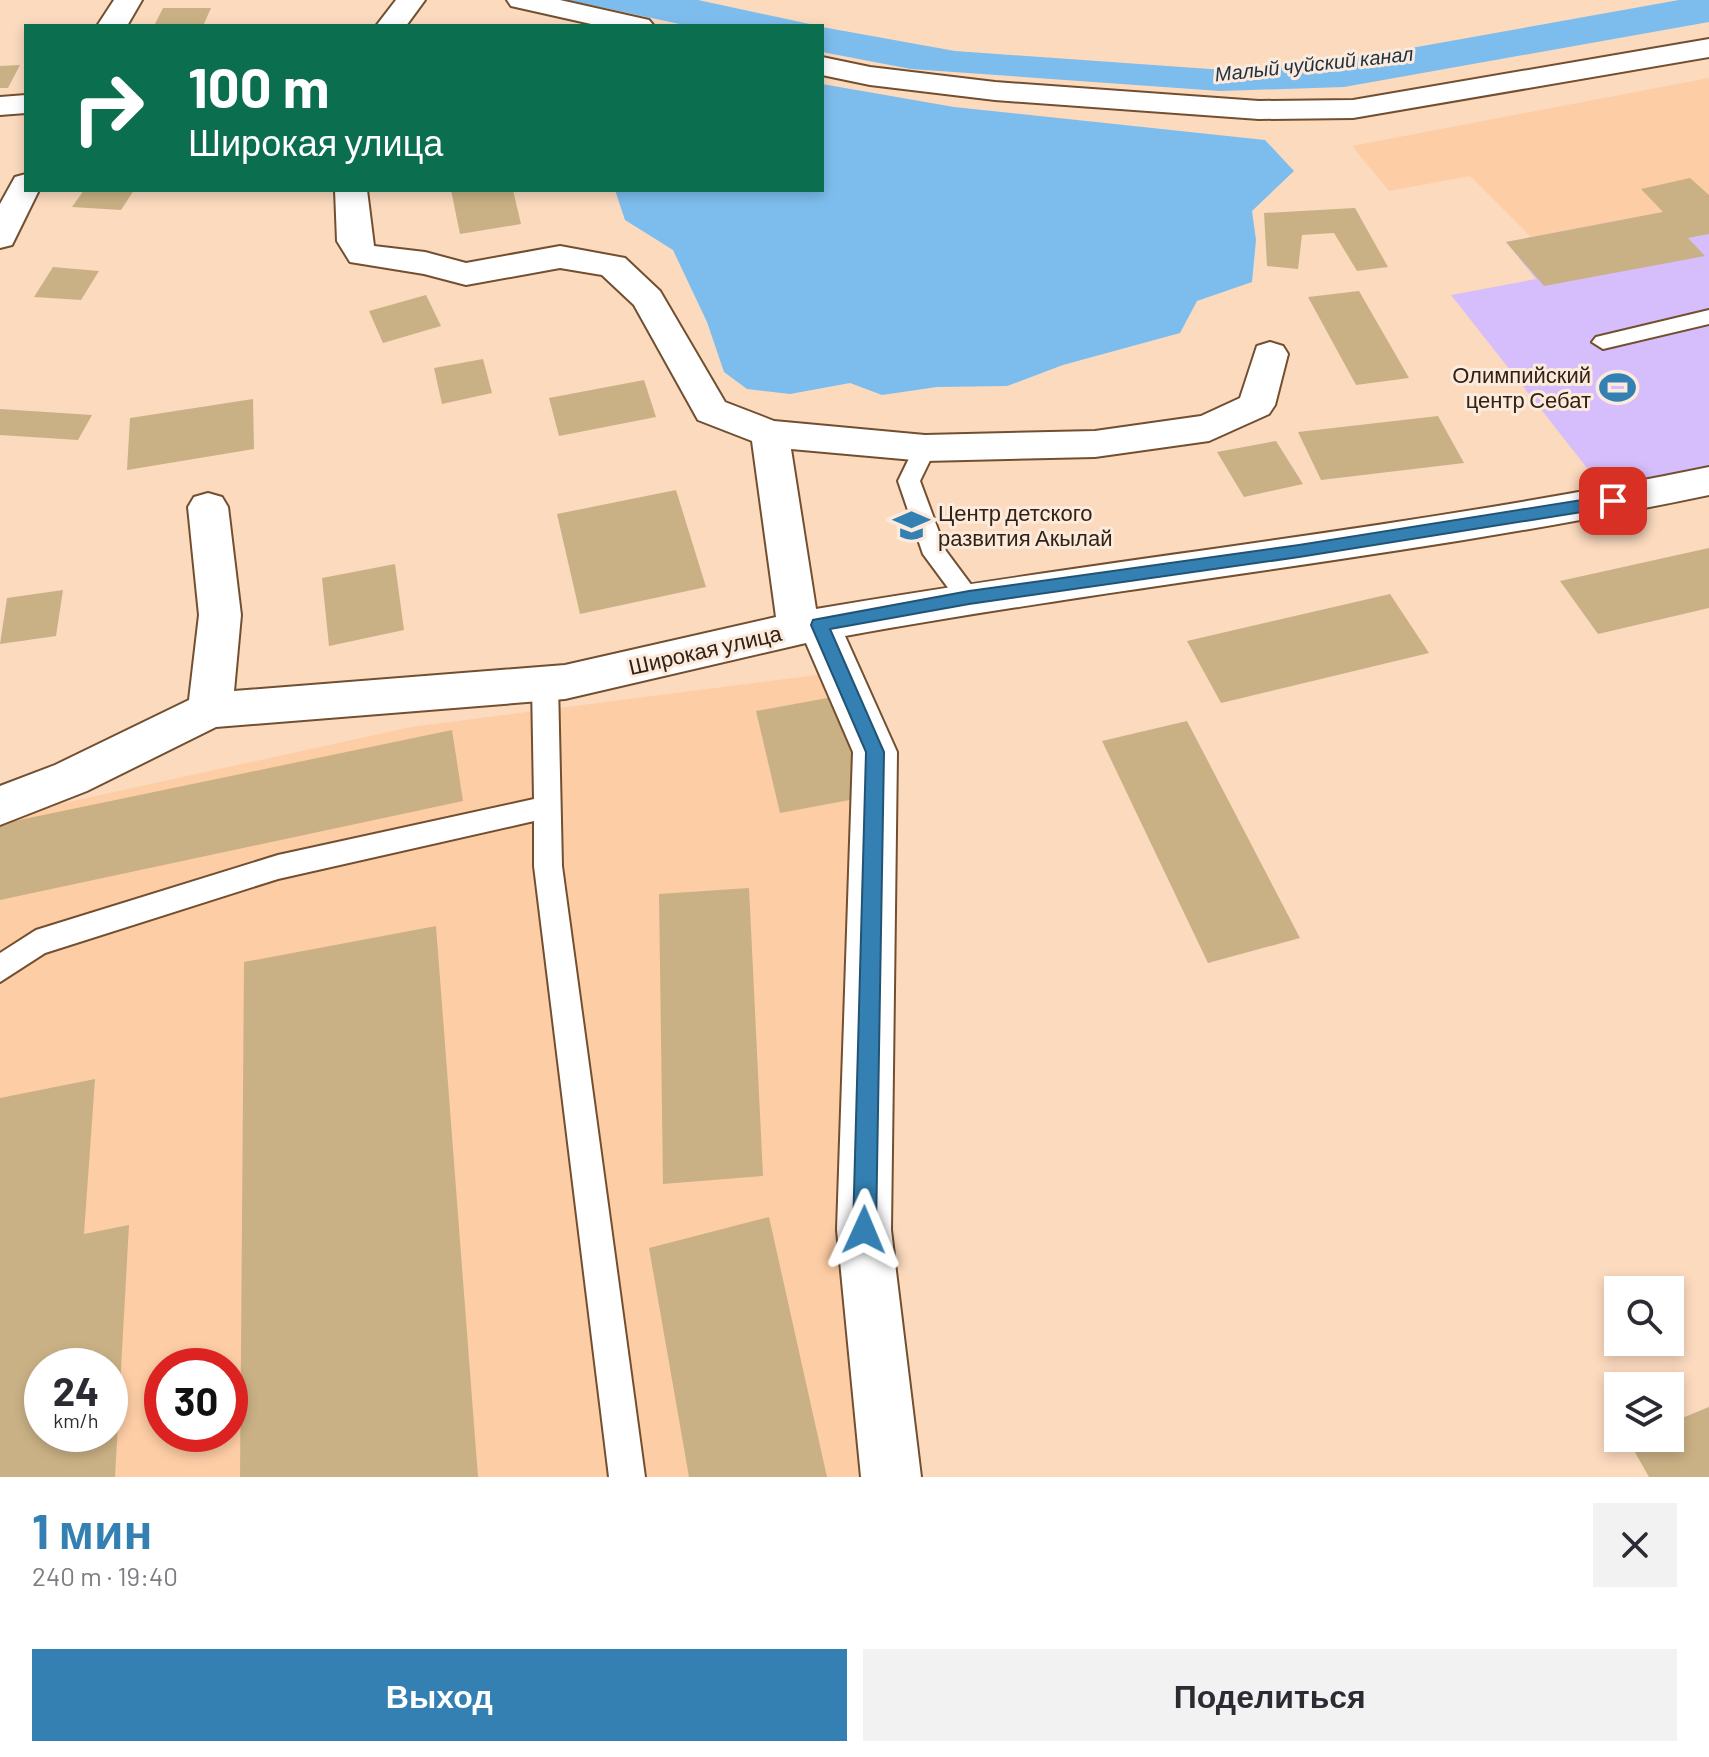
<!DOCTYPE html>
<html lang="ru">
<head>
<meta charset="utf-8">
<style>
	body { margin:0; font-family:Barlow,sans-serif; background:#f2f2f3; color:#2b2b33; height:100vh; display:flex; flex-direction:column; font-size:30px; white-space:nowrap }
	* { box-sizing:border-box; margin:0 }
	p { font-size:26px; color:#7c7c81 }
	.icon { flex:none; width:44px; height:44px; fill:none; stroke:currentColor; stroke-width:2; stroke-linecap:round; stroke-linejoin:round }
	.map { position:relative; height:1477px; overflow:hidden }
	.panel { display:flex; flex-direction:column; background:#fff; flex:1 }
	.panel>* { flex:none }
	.banner { position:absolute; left:24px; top:24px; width:800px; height:168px; border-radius:0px; box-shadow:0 4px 12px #0003; background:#0b6e4f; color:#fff; overflow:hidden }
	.controls { position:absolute; left:1604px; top:1276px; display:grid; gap:16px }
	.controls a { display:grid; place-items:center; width:80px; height:80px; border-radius:0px; background:#fff; box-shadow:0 4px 12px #0003; font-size:40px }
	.speed { position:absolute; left:24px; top:1348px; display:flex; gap:16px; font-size:40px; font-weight:700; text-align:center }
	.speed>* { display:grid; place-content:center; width:104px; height:104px; border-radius:50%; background:#fff; box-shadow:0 4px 12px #0003; line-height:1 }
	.speed small { font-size:20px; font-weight:400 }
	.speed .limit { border:12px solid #d22; background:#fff; color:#111 }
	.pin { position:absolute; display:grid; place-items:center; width:68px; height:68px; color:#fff; margin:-34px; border-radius:16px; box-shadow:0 4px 12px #0006 }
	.me { position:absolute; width:88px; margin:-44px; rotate:1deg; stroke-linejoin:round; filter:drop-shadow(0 0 6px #0008) }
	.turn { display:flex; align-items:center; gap:28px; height:168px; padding:0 32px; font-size:36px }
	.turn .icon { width:104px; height:104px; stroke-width:2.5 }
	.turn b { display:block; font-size:56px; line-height:68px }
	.round { display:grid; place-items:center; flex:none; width:84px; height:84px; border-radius:0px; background:#f2f2f3 }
	.headline { display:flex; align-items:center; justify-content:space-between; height:136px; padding:0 32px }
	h1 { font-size:48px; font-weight:700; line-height:60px; color:#3480b3 }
	.action { display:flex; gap:16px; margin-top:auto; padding:16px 32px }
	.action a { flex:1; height:92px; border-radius:0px; background:#3480b3; color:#fff; font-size:32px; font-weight:700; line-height:92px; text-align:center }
	.action a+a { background:#f2f2f3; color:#2b2b33 }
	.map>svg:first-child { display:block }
</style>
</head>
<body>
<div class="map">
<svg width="1709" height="1477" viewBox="0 0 1709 1477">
	<rect width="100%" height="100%" fill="#fbdabe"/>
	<!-- built -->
	<g fill="#fdcda5" fill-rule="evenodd">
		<path d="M1709,78V234L1688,238L1663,213L1531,237L1470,176L1389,191L1352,146Z"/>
		<path d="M848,671L873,1477H0V817L411,727ZM42,1366H110V1434H42ZM162,1366H230V1434H162Z"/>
	</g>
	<!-- green -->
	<path fill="#d5befb" d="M1663,212L1688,238L1709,234V481L1613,501L1451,295L1536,279L1506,242Z"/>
	<!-- water -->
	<g fill="#7dbdee">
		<path d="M567,0H698L819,26H689Z"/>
		<path d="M1679,0H1709V22L1344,87L1220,91L911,69L822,52V27L955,51L1238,71L1361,57Z"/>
		<path d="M822,84L954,107L1265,140L1294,171L1252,211L1256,240L1252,282L1197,301L1180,333L1063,365L1007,386L937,387L882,395L850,383L790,394L747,389L724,372L707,322L673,250L625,220L615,190H822Z"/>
	</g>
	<!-- building -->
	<g fill="#cab185" fill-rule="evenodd">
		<path d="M163,8H211L203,26H154Z"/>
		<path d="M20,65L8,88H0V66Z"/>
		<path d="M1690,178L1709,195V234L1688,238L1705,256L1544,286L1506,242L1663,212L1641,189Z"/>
		<path d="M84,190H134L121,210L72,207Z"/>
		<path d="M451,190H513L521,224L460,234Z"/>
		<path d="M1355,208L1388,267L1357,271L1334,233L1302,235L1298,269L1267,266L1264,213Z"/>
		<path d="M53,267L99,271L81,300L34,297Z"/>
		<path d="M1359,291L1409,378L1356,385L1308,297Z"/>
		<path d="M426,295L441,326L383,343L369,311Z"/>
		<path d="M483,359L492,393L442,404L434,368Z"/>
		<path d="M644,380L656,417L559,436L549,398Z"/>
		<path d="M253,399L254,449L127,470L130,418Z"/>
		<path d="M0,409L92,415L78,440L0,435Z"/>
		<path d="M1438,416L1464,463L1321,480L1298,432Z"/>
		<path d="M1276,441L1303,484L1244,497L1217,452Z"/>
		<path d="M676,490L706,587L580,614L557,514Z"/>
		<path d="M1709,548V608L1598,634L1560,581Z"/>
		<path d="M395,564L404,630L329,646L322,578Z"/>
		<path d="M63,590L56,636L0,644L7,598Z"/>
		<path d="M1390,594L1429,653L1221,703L1187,641Z"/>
		<path d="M838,696L866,797L780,813L756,711Z"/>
		<path d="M1187,721L1300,938L1208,963L1102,741Z"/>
		<path d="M452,730L463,801L0,900V824Z"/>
		<path d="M749,888L763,1176L663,1184L659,894Z"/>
		<path d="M436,926L478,1477H240L244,962Z"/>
		<path d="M95,1079L84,1234L129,1225L115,1477H0V1098ZM42,1366H110V1434H42Z"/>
		<path d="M769,1217L827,1477H689L649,1248Z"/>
		<path d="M1709,1407V1477H1649L1628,1440L1670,1438V1423Z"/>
	</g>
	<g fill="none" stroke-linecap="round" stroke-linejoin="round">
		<defs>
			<g id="service">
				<path d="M1709,310V324L1603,349L1592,342L1596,337Z"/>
				<path d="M925,440L933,442L936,448L920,481L946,551L981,598L978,604L969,607L960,604L923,554L898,481L917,442Z"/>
				<path d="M545,673L554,676L558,683L562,866L645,1477H609L534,866V821L278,879L45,953L0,982V953L36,930L278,855L534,799L532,683L536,676Z"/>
			</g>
			<g id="minor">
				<path d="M114,0H142L127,26H97Z"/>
				<path d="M396,0H425L406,26H376Z"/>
				<path d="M507,0H560L649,20L654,26H600L511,6Z"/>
				<path d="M1709,39V57L1353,118L1259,119L995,100L870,85L822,75V57L870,67L995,82L1259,101L1353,100Z"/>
				<path d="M26,95V113L0,115V97Z"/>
				<path d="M26,174V190H39L12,245L0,248V204L15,177Z"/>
				<path d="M335,190H367L374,246L425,252L466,263L560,246L625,258L660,291L725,402L774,421L925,435L1095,431L1201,416L1240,398L1257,346L1270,342L1283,346L1288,354L1275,405L1269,414L1209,441L1095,457L925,461L791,449L816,609C1113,558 1414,528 1709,467V495C1423,555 1132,584 845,636L897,752L891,1230L921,1477H861L837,1230L853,752L806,643L565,699L216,727L87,791L0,825V786L55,765L189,700L199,615L188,507L194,497L208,493L222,497L228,507L241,615L234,691L565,665L776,617L752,441L698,420L634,305L602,275L560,268L466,285L424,274L350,262L337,241Z"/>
			</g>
		</defs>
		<!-- service casing -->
		<use href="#service" stroke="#724f30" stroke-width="4"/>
		<!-- minor casing -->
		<use href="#minor" stroke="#724f30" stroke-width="4"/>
		<!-- service -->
		<use href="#service" fill="#fff" fill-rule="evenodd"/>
		<!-- minor -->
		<use href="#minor" fill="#fff" fill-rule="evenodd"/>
	</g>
	<!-- route -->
	<path fill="#3480b3" stroke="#225374" stroke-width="2" d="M1613,495L1621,501L1613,507L1299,557L969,604L830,629L884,752L876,1230L872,1238L864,1241L856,1238L853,1230L866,752L811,625L813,620L969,591L1299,545Z"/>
	<!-- icons -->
	<defs>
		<symbol id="stadium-bare" viewBox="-9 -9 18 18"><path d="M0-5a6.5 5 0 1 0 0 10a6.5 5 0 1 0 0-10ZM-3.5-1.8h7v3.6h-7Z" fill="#3480b3" stroke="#fcebdd" stroke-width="2.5" paint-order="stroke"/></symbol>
		<symbol id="school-bare" viewBox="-9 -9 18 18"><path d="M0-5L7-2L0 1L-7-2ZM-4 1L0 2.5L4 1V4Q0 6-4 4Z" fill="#3480b3" stroke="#fcebdd" stroke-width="2.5" paint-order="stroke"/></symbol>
	</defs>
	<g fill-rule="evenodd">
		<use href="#stadium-bare" x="1592" y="362" width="51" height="51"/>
		<use href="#school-bare" x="886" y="500" width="51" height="51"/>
	</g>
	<g text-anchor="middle" stroke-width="6" stroke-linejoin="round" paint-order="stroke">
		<!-- far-water labels -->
		<g font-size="20" font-style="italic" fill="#1d3141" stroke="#fcebdd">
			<text transform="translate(1314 64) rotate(-6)" y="7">Малый чуйский канал</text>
		</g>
		<!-- poi labels -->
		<g font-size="22" fill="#322215" stroke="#fcebdd" text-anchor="end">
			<text x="1591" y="383">Олимпийский<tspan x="1591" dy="25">центр Себат</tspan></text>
			<text x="938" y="521" text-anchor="start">Центр детского<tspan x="938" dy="25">развития Акылай</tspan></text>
		</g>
		<!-- street labels -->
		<g font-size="22" fill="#322215" stroke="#fcebdd">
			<text transform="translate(705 650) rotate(-13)" y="8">Широкая улица</text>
		</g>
	</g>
</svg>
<div class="controls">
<a><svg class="icon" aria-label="search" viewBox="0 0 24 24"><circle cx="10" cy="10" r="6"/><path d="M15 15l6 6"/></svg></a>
<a><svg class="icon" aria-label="layers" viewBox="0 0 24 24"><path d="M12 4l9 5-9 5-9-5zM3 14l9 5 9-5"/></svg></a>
</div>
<div class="speed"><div>24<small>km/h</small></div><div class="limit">30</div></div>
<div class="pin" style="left:1613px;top:501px;background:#d93025"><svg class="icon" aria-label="arrive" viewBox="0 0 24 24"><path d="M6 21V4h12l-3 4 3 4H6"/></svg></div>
<svg class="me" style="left:864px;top:1230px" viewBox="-20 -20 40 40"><path d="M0-17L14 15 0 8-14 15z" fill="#3480b3" stroke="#fff" stroke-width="4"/></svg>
<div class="banner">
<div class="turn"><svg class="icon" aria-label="right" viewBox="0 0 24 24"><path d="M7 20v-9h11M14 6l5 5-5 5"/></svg><div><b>100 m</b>Широкая улица</div></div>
</div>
</div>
<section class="panel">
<div class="headline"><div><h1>1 мин</h1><p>240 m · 19:40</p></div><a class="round"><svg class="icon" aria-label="close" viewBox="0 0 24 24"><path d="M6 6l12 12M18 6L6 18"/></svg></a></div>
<div class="action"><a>Выход</a><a>Поделиться</a></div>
</section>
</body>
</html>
